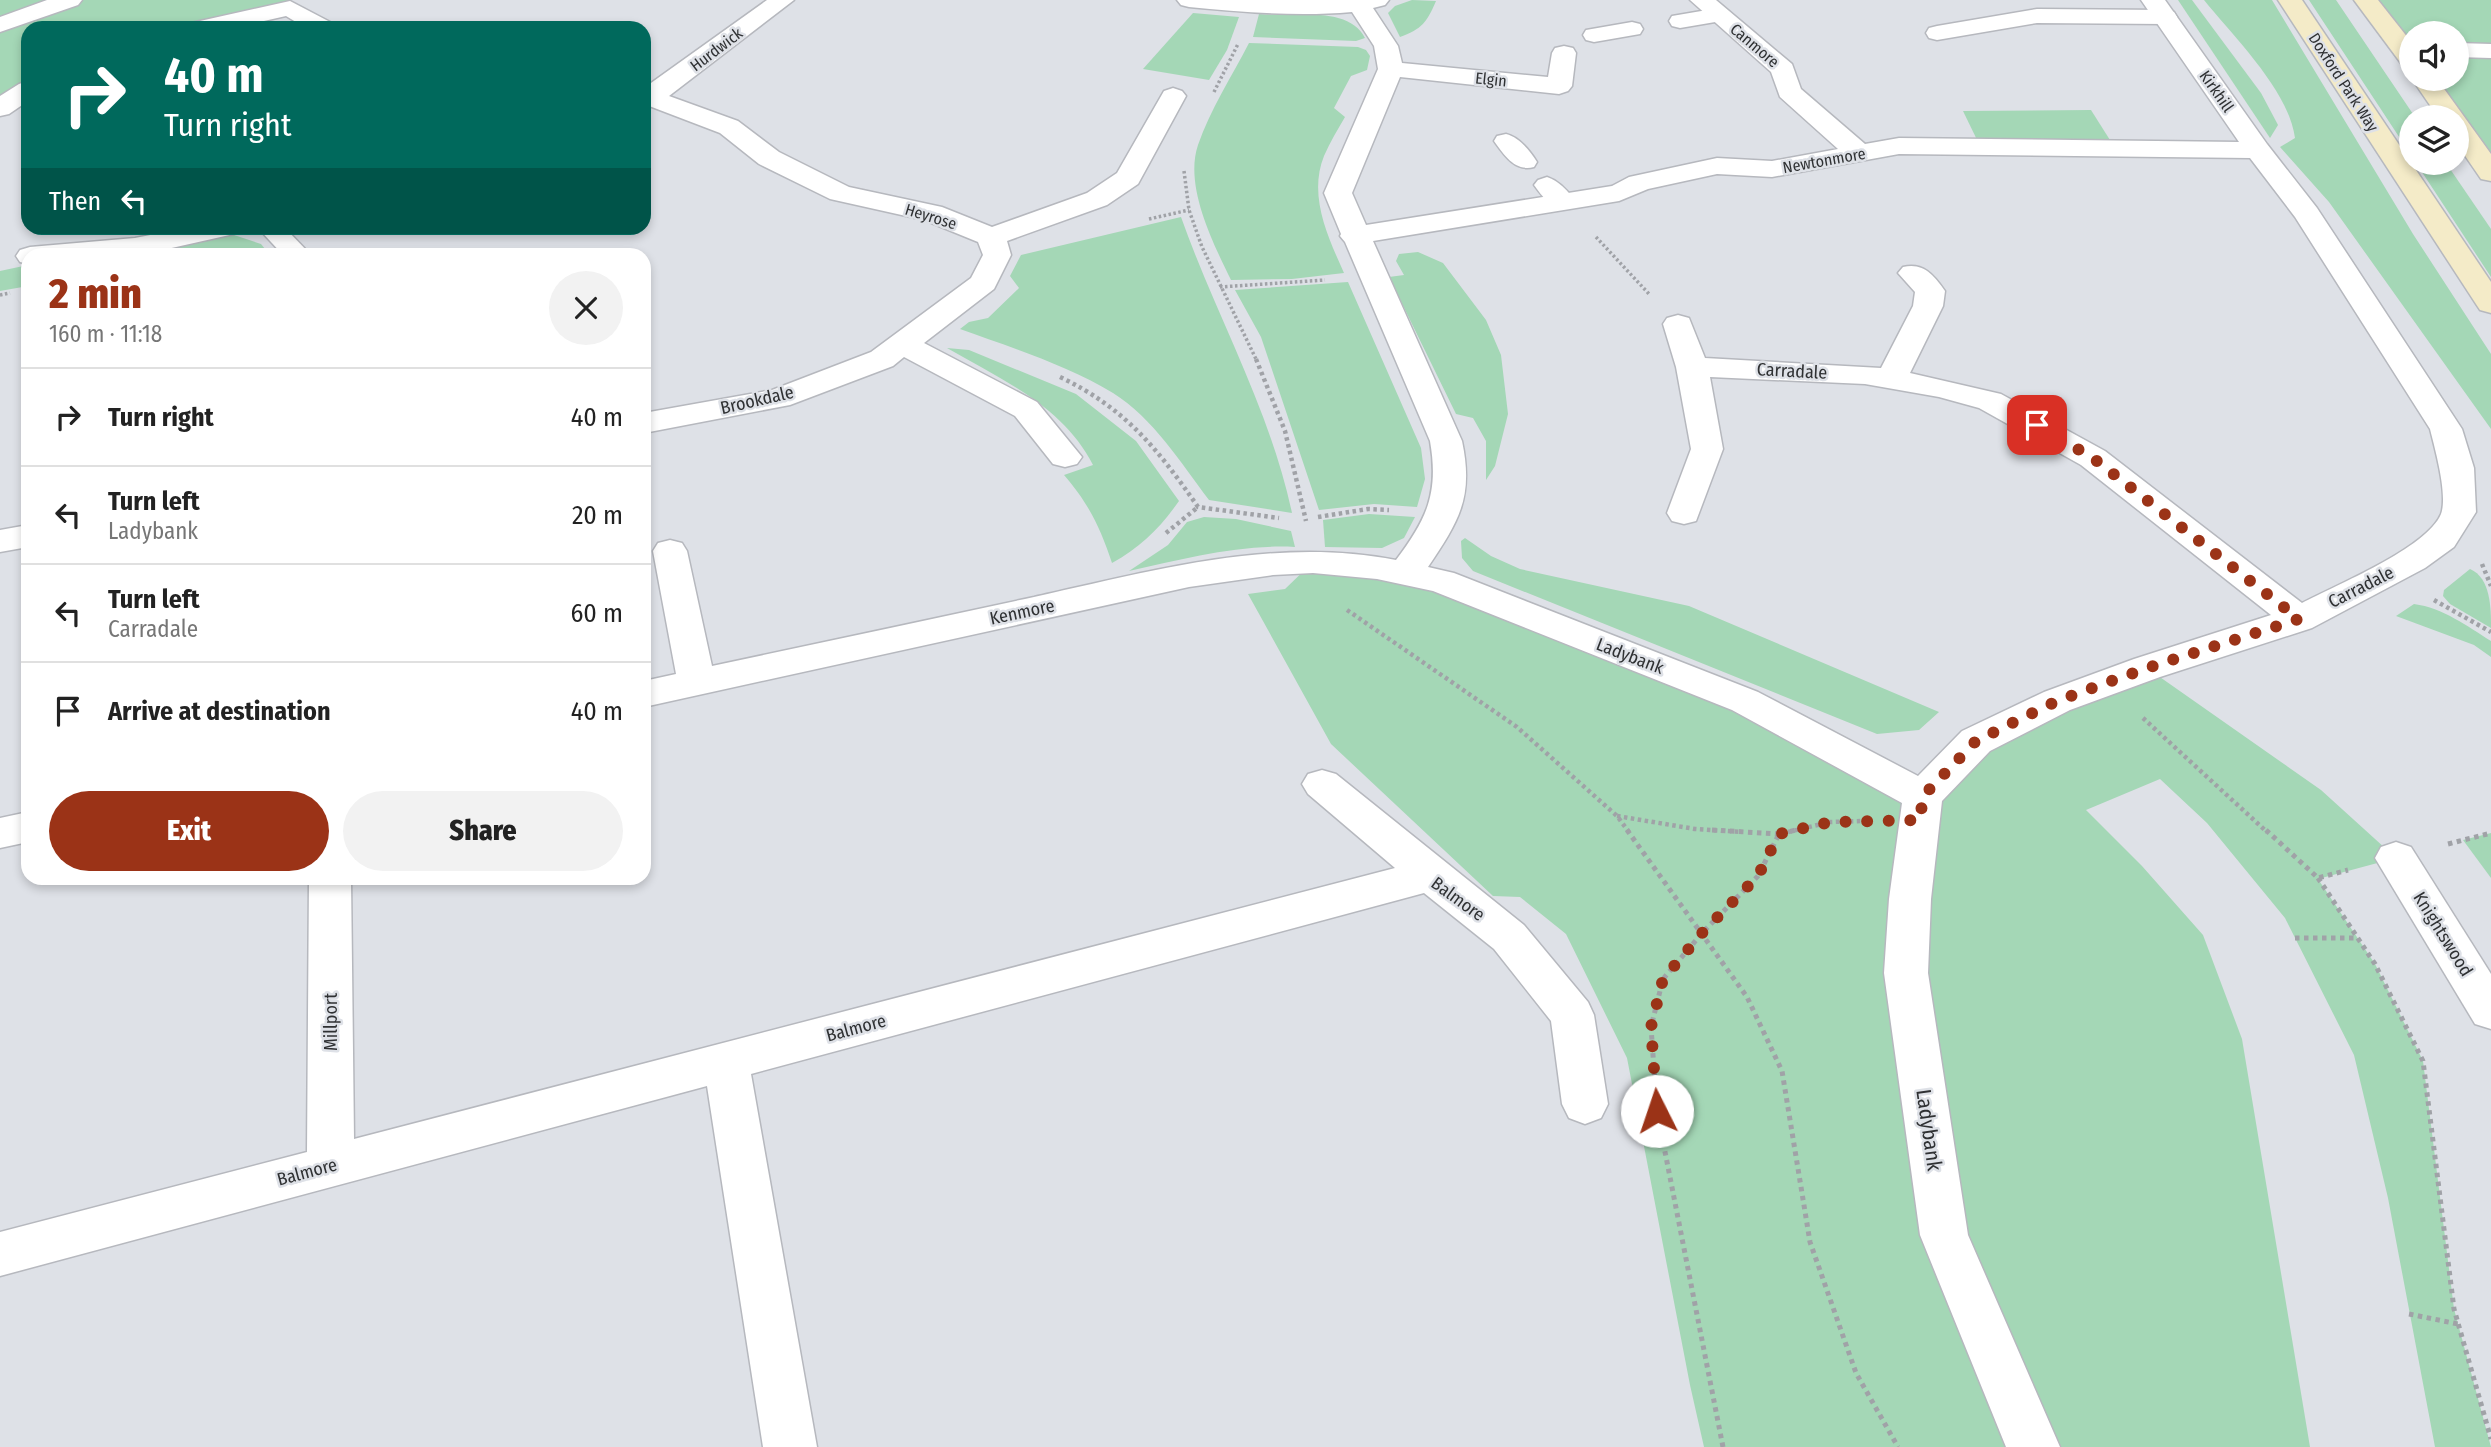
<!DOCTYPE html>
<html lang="en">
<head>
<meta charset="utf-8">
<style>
	body { margin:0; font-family:"Fira Sans Condensed",sans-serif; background:#f2f2f2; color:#222; height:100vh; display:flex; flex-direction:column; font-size:26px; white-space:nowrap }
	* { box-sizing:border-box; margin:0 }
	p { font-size:23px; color:#767676 }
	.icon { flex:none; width:38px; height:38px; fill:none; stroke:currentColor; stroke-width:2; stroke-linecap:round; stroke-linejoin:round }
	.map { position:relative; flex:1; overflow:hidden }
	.sheet { position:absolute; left:21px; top:248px; width:630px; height:637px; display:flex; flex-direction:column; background:#fff; border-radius:21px; box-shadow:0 4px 10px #0003 }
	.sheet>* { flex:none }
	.top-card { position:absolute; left:21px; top:21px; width:630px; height:214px; border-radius:21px; box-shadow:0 4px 10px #0003; background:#00695c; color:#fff; overflow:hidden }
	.tools { position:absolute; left:2399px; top:21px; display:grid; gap:14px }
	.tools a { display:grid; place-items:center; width:70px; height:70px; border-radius:50%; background:#fff; box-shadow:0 4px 10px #0003; font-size:35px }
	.pin { position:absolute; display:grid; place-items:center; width:60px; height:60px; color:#fff; margin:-30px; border-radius:14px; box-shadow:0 4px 10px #0006 }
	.me { position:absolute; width:77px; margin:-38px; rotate:356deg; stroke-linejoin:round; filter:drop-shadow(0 0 5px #0008) }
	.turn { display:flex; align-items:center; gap:24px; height:147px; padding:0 28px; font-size:32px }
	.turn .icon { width:91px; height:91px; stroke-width:2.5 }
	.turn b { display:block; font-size:49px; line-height:60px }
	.then { display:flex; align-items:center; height:66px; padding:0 28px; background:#0003; gap:14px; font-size:26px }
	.round { display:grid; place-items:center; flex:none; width:74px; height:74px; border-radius:37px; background:#f2f2f2 }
	.head { display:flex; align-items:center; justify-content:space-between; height:119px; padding:0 28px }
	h1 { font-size:42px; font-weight:800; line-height:52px; color:#9b3317 }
	.action { display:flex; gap:14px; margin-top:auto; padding:14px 28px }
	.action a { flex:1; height:80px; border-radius:42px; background:#9b3317; color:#fff; font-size:28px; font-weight:800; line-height:80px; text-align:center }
	.action a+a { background:#f2f2f2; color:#222 }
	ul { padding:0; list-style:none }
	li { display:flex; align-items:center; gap:21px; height:98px; padding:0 28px; border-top:2px solid #e0e0e0 }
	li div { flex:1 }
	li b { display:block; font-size:26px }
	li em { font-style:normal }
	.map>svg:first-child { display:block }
</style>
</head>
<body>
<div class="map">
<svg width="2491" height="1447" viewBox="0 0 2491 1447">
	<rect width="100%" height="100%" fill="#dee1e7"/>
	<!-- green -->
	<g fill="#a4d7b6">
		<path d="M0,0H289L290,8L200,28H28V89L0,108Z"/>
		<path d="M1412,0L1436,1C1427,22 1422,29 1400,37L1388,13L1395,6Z"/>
		<path d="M2178,0H2192L2261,93L2278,125L2270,138Z"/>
		<path d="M2204,0H2272L2413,234L2491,354V429L2329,202L2280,147L2295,138C2289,91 2234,37 2204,0Z"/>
		<path d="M2309,0H2336L2415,117H2412L2411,155Z"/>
		<path d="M2366,0H2491V173L2457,117H2451L2424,79H2457V33H2412L2411,61Z"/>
		<path d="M1193,13L1239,17L1227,50L1209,80L1143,69Z"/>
		<path d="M1259,14C1291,17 1349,5 1365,38L1356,41L1253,37Z"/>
		<path d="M1249,43L1358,47L1366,50L1370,56L1367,70L1351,76L1334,108L1345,117C1338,129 1330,142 1324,156C1308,196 1328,237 1344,273L1292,279L1231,280C1213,243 1184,186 1198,145C1210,110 1232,76 1249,43Z"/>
		<path d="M2091,110L2115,148L1980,146L1963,111Z"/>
		<path d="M2416,163H2446L2491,229V277Z"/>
		<path d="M1181,217C1216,316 1270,409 1292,513L1209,500C1181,463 1153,418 1113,393C1067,365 1010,347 960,329L969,322L988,318L1019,288L1010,276L1021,255Z"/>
		<path d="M231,234L261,244L270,255L107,256Z"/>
		<path d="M1418,252L1443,263L1486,320L1501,355L1508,414L1495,466L1486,480V441L1473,418L1456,414L1389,277L1404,275L1396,261L1399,254Z"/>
		<path d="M28,265V286L0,291V271Z"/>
		<path d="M1348,282L1421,448L1425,479L1417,507L1374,504L1319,510L1261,337L1235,290Z"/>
		<path d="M947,348L969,350L1076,394L1136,441L1179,501C1160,528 1141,547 1112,563C1100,527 1089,504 1064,475L1093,465C1063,406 1002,380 947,348Z"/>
		<path d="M1369,514L1415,517L1404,538L1382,548L1325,547L1323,520Z"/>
		<path d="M1204,517L1236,519L1291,531L1295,547C1239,544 1183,559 1129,571L1168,545L1187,522Z"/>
		<path d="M1465,538L1491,556L1520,569L1689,606L1939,712L1919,730L1877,734L1473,571L1462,558L1461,541Z"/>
		<path d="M1313,562L1377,568L1745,701L1923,796L1976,741L2147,668L2321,790L2396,858L2318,879L2375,964L2423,1061L2454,1309L2491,1447H2435L2388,1198L2354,1055L2285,918L2207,823L2160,779L2086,810L2142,866L2203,935L2242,1039L2310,1447H1704L1690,1385L1627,1058L1566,934L1520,897L1493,896L1331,744L1248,594L1285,589Z"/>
		<path d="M2470,569C2491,578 2491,609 2491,628L2450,604L2443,596L2444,590Z"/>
		<path d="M2414,604C2443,608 2467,626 2491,641V657L2474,645L2396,616Z"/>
		<path d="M2491,833V878L2463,840Z"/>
	</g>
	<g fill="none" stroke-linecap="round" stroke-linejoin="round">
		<defs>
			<g id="service">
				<path d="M1719,8L1727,10L1730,15L1727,20L1680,28L1672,26L1669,21L1672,16Z"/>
				<path d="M2037,9L2166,10L2174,12L2177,17L2174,22L2166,24L2037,23L1937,40L1929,38L1926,33L1929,28L1937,26Z"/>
				<path d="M1632,22L1640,24L1643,29L1640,34L1594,42L1586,40L1583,35L1586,30Z"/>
				<path d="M1506,134C1519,137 1530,151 1537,162L1534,167C1515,172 1504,155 1494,141L1497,136Z"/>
				<path d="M1547,177C1559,181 1568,191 1575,201L1571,206C1553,211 1544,199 1534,185L1538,180Z"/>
				<path d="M258,228H285L312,256H284Z"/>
			</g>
			<g id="minor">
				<path d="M767,0H794L669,96L738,121L779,152L849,187L942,207L992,227L1087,193L1117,173L1164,91L1173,88L1182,91L1186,96L1138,184L1107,205L1007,241L1011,255L994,289L924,343L1037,402L1082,457L1077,464L1065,467L1053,464L1015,416L904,357L893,366L790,405L644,433V413L772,390L871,352L971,278L983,255L978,242L924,220L830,199L759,164L720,133L644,104V88Z"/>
				<path d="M1177,0H1389L1385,5L1373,8L1398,46L1402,63L1548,77L1552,53L1555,48L1564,46L1573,48L1576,53L1572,86L1568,91L1559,94L1400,77L1352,193L1366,225L1612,186L1629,177L1717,158L1772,161L1838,149L1780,97L1771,72L1690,0H1716L1792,64L1801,89L1865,144L1899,138L2239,142L2141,0H2165L2267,144L2317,208L2462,429L2474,468L2476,512L2454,547L2425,568L2312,628L2160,677L2070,710L1990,751L1942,801L1931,899L1928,973L1968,1235L2060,1447H2006L1920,1235L1884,973L1889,899L1902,803L1732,710L1433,591L1377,579L1313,573L1273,575L1189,587L644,707V681L676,674L653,551L658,543L670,540L682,543L687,551L712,666C820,643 927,620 1034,597C1152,571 1274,536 1396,560C1427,519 1439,493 1430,441L1345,242L1340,236L1341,234L1324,193L1378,69L1374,46L1352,12C1297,17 1243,12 1189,7L1181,5ZM1899,154L2250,158L2295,217L2430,429C2435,449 2448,495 2441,514C2427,548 2336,585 2302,603L2105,451L2001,394L1910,373L1943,306L1945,291C1934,275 1923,262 1903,267L1898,273L1915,292L1913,306L1881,368L1705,358L1689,318L1678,315L1667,318L1663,324L1676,367L1691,449L1667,513L1672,521L1684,524L1696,521L1723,449L1710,377L1865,384L1939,397L1979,408L2081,465L2271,615L2134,659L2044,692L1962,731L1918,776L1758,692L1454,573L1428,567C1459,521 1474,497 1462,441L1373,241L1619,201L1648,189L1717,174L1772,177Z"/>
				<path d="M290,1L332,23L335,28H306L286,16L233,28H188L191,23Z"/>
				<path d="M2457,43L2491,44V58L2457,57Z"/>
				<path d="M28,81V101L9,114L0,116V96L19,84Z"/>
				<path d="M186,228H238L234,234L136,256H28V264L20,262L16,256L20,250L30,247L135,238Z"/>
				<path d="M28,525V547L0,552V530Z"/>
				<path d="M1322,770L1336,774L1524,925L1588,1002L1594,1015L1608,1104L1601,1118L1585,1124L1569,1118L1562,1104L1551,1021L1494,949L1424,893L751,1074L817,1447H763L707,1086L0,1276V1232L307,1152L309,878H351L354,1139L1395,868L1308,794L1302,784L1308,774Z"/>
				<path d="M28,812V842L0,848V818Z"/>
				<path d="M2396,842L2411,847L2491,974V1029L2475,1024L2375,858L2381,847Z"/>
			</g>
			<path id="tertiary" d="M47,0H82L78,5L0,32V17Z"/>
			<g id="secondary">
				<path d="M2278,0H2302L2491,282V313L2480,310L2476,304Z"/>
				<path d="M2354,0H2378L2412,43V68L2403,66Z"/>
				<path d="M2412,79H2437L2491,154V181L2481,179L2457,144V117H2438Z"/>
			</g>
		</defs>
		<!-- service casing -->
		<use href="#service" stroke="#b6b8be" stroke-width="3"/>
		<!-- minor casing -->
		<use href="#minor" stroke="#b6b8be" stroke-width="3"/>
		<!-- tertiary casing -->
		<use href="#tertiary" stroke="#b6b8be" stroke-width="3"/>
		<!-- secondary casing -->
		<use href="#secondary" stroke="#b6b8be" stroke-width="3"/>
		<!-- path-far2 -->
		<g stroke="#a0a2a7" stroke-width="3.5" stroke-dasharray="2.5 2.5" stroke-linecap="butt">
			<path d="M1214,92L1238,44"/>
			<path d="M1184,171L1189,210L1202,247L1257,361"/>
			<path d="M1149,219L1189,210"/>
			<path d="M1596,237L1650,295"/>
			<path d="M1220,287L1325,280"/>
			<path d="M0,295L10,293"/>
		</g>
		<!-- path-far1 -->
		<g stroke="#a0a2a7" stroke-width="4.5" stroke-dasharray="3.5 3.5" stroke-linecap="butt">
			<path d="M1256,359L1285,431L1306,521"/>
			<path d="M1060,377C1125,408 1158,449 1198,507L1279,518"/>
			<path d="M1318,517L1368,509L1389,510"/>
			<path d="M1166,533L1198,507"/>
			<path d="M2482,564L2491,586"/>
			<path d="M2434,600L2491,632"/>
			<path d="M1347,610L1517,727L1617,816L1629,832"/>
			<path d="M2143,718L2267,832"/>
			<path d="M1617,816L1695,829L1742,832"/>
			<path d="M1788,832L1830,822L1863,821"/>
		</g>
		<!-- path -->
		<g stroke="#a0a2a7" stroke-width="5" stroke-dasharray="4.5 4.5" stroke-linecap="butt">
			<path d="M1627,830L1747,997L1782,1071L1810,1242L1856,1373L1898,1447"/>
			<path d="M1712,830L1779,834"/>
			<path d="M2266,830L2318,878L2348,870"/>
			<path d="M2448,844L2491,833"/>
			<path d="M2318,878L2375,964L2423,1061L2454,1309L2491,1439"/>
			<path d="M2295,938H2357"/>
			<path d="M1636,1109L1657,1111"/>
			<path d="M2409,1314L2458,1324"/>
			<path d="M1723,1447L1657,1111L1651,1027L1663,979L1703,932L1758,876L1779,834L1796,830"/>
		</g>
		<!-- service -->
		<use href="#service" fill="#fff" fill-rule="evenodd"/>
		<!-- minor -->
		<use href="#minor" fill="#fff" fill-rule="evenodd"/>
		<!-- tertiary -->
		<use href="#tertiary" fill="#fff" fill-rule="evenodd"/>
		<!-- secondary -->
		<use href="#secondary" fill="#f4ebc8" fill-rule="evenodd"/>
	</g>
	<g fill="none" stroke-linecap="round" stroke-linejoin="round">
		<!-- route -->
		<path stroke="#9b3317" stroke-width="12" stroke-dasharray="0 21.6" d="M1657,1111L1651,1027L1663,979L1703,932L1758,876L1779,834L1830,822L1920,820L1923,796L1976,741L2057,701L2147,668L2299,619L2093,458L2037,425"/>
	</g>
	<g text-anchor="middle" stroke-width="5" stroke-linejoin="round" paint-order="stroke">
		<!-- far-street labels -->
		<g font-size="16" fill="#2f3133" stroke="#dee1e7">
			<text transform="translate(1755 45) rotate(40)" y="6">Canmore</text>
			<text transform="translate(716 49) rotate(-37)" y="6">Hurdwick</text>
			<text transform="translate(1491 79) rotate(6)" y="6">Elgin</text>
			<text transform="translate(2344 82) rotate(57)" y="6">Doxford Park Way</text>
			<text transform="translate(2217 91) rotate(55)" y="6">Kirkhill</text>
			<text transform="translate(1824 160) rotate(-10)" y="6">Newtonmore</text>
			<text transform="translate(931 216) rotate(17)" y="6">Heyrose</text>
		</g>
		<!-- street labels -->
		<g font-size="18" fill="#2f3133" stroke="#dee1e7">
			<text transform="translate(1792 371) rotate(3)" y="6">Carradale</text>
			<text transform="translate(757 400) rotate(-13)" y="6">Brookdale</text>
			<text transform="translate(2361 587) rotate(-27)" y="6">Carradale</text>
			<text transform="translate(1022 612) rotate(-12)" y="6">Kenmore</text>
			<text transform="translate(1630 656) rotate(21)" y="6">Ladybank</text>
			<text transform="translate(1458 899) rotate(36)" y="6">Balmore</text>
			<text transform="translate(2443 934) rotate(58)" y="6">Knightswood</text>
			<text transform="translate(331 1022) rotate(-90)" y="6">Millport</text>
			<text transform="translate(856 1028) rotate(-15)" y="6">Balmore</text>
			<text transform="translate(307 1172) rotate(-15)" y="6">Balmore</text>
		</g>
		<!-- near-street labels -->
		<g font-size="21" fill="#2f3133" stroke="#dee1e7">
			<text transform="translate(1929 1130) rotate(82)" y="7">Ladybank</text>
		</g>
	</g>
</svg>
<div class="tools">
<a><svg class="icon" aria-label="sound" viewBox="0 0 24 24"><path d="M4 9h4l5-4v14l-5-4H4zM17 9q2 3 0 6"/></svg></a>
<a><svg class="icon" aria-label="layers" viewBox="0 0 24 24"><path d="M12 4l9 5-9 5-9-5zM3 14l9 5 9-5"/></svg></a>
</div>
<div class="pin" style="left:2037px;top:425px;background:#d93025"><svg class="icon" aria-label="arrive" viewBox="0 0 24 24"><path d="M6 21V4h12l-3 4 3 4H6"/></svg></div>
<svg class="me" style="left:1657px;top:1111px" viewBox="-20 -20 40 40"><circle r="19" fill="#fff"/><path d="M0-13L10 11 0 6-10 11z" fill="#9b3317"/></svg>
<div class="top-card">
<div class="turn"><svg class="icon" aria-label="right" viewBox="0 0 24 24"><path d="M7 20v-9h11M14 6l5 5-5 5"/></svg><div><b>40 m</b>Turn right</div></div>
<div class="then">Then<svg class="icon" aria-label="left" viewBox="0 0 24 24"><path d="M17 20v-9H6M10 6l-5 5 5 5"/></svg></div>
</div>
<section class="sheet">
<div class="head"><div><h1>2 min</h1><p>160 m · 11:18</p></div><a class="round"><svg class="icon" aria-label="close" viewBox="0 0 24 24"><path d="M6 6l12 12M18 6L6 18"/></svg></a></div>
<ul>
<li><svg class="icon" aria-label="right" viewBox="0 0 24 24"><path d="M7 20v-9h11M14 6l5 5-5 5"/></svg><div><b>Turn right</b></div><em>40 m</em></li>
<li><svg class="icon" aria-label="left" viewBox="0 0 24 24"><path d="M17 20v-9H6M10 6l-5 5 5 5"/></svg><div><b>Turn left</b><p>Ladybank</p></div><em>20 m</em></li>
<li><svg class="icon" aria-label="left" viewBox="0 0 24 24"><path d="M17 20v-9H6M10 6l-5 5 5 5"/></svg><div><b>Turn left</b><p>Carradale</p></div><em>60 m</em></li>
<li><svg class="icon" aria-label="arrive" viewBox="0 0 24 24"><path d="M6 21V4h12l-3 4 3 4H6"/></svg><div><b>Arrive at destination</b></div><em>40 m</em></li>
</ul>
<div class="action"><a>Exit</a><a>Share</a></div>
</section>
</div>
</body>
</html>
